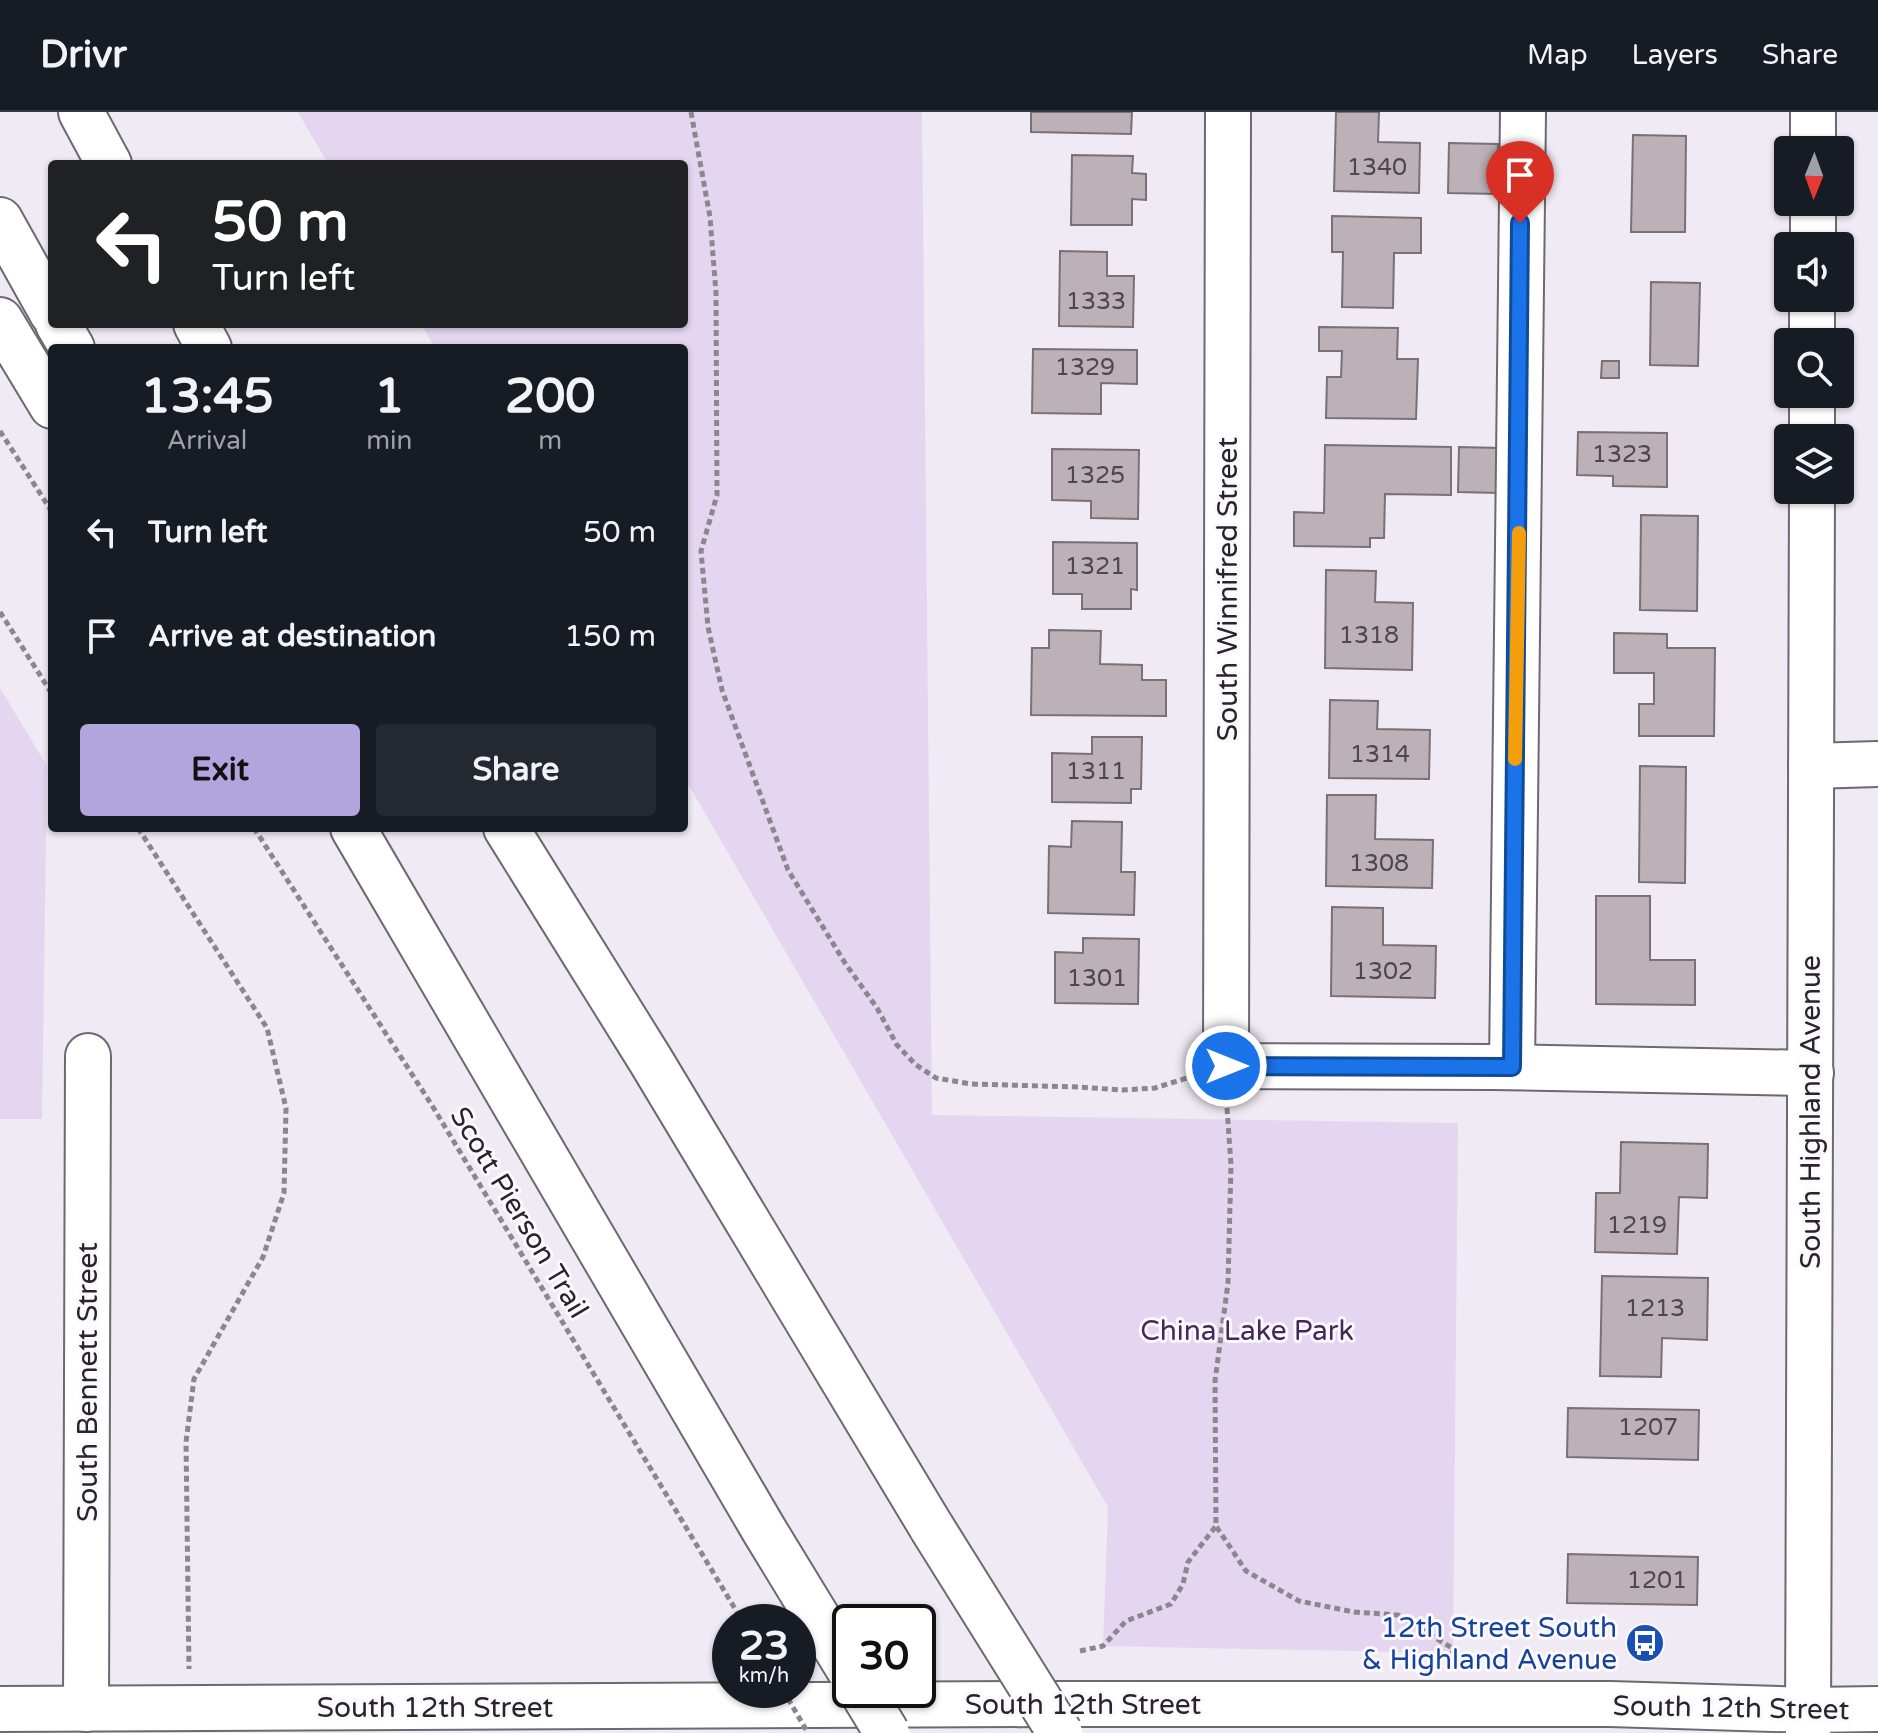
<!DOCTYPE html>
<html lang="en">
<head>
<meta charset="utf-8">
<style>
	body { margin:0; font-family:"Varela Round",sans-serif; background:#242831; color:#f1f3f6; height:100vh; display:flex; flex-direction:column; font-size:30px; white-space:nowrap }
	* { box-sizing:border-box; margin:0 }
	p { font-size:26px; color:#9ea1a6 }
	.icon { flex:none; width:44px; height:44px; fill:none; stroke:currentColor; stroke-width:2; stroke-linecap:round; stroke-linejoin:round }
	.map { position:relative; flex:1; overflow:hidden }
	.panel { position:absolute; left:48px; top:232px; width:640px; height:488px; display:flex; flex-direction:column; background:#171b24; border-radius:8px; box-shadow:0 2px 6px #0004 }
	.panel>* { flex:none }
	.guide { position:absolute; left:48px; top:48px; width:640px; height:168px; border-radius:8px; box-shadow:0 2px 6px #0004; background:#202124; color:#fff; overflow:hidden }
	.needle { width:52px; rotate:181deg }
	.buttons { position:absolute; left:1774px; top:24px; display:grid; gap:16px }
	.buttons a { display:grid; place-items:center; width:80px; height:80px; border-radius:8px; background:#171b24; box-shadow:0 2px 6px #0004; font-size:40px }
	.speed { position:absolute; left:712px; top:1492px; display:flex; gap:16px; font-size:40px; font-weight:700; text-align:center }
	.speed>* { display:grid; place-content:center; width:104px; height:104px; border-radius:50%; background:#171b24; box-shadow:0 2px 6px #0004; line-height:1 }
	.speed small { font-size:20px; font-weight:400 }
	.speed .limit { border:4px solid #111; border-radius:12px; background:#fff; color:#111 }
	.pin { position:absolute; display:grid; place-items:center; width:68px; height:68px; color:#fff; margin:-82px -34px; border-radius:50% 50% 50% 0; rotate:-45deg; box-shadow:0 0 8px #0007 }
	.pin .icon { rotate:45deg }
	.me { position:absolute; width:88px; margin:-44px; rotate:90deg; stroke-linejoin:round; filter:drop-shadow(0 0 6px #0008) }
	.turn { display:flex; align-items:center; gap:28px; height:168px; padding:0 32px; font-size:36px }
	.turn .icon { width:104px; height:104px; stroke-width:2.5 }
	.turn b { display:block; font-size:56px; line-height:68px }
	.eta { display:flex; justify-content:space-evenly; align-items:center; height:136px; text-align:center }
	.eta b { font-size:48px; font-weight:700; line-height:56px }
	.primary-button { display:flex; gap:16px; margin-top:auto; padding:16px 32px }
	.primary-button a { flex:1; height:92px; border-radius:8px; background:#b2a5dd; color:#111; font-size:32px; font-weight:700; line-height:92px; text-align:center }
	.primary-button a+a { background:#242831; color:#f1f3f6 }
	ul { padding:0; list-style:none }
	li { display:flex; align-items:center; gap:24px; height:104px; padding:0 32px }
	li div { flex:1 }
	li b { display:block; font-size:30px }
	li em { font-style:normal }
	header { display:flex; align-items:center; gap:48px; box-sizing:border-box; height:112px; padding:0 40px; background:#171b24; border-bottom:2px solid #363941 }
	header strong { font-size:38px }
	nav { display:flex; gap:44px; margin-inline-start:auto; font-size:28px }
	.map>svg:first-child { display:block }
</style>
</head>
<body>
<header>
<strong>Drivr</strong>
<nav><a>Map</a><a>Layers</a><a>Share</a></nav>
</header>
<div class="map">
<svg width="1878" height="1621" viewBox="0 0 1878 1621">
	<rect width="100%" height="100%" fill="#efeaf3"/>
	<!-- green -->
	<g fill="#e4d6f0">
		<path d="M298,0H922L932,1003L1458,1011L1453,1541L1103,1534L1108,1395L684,665V236H435L421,212H684V52H328Z"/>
		<path d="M0,576L47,654L42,1007H0Z"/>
	</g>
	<!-- building -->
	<g fill="#bcb1b6" stroke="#7a7075" stroke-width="2">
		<path d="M1031,0H1132L1131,22L1031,20Z"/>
		<path d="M1336,0H1379L1378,30L1420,31L1419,81L1334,79Z"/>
		<path d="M1633,23L1686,24L1685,120H1631Z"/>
		<path d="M1449,31L1498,32L1497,82L1448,81Z"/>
		<path d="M1072,43L1133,44L1132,61L1146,62V88L1132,87V113H1071Z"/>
		<path d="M1332,104L1421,106V141H1394L1393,196L1342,195L1343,140H1332Z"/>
		<path d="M1060,139L1107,140V164H1134L1133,215L1059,214Z"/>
		<path d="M1651,170L1700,171L1698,254L1650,253Z"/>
		<path d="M1319,215L1398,216L1397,247H1418L1416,307L1326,306L1327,265H1341L1342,239H1319Z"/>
		<path d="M1033,237L1137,238V272L1101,271V302L1032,301Z"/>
		<path d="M1602,249H1619V266H1601Z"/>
		<path d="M1578,320L1667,321V375L1613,374V364L1577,363Z"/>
		<path d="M1325,333L1451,335V383L1385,382L1384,426H1370V435L1294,434V400L1324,401Z"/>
		<path d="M1459,335L1500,336L1499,381L1458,380Z"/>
		<path d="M1052,337L1139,338L1138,407L1091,406V389L1052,388Z"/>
		<path d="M1641,403L1698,404L1697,499L1640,498Z"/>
		<path d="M1053,430L1137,431V478L1131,477V497H1082V482H1053Z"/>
		<path d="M1326,458L1376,459L1375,490L1413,491L1412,558L1325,556Z"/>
		<path d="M1049,518L1101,519L1100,552L1142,553V568H1166V604L1031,603L1032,536H1049Z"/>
		<path d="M1614,521L1667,522V536H1715L1714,624H1639V592H1654V561H1614Z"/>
		<path d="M1330,588L1378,589L1377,617L1430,618L1429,667L1329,666Z"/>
		<path d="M1092,625H1142L1141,677H1131V691L1052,690V641L1092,642Z"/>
		<path d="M1640,654L1686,655L1685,771L1639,770Z"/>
		<path d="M1327,683H1376L1375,727L1433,728L1432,776L1326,774Z"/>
		<path d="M1072,709L1122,710L1121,760H1135L1134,803L1048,801L1049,734L1071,735Z"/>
		<path d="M1596,784H1650V848H1695V893L1596,892Z"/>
		<path d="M1332,795L1383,796V833L1436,834L1435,886L1331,884Z"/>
		<path d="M1083,826L1139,827L1138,892L1055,891V840L1083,841Z"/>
		<path d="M1621,1030L1708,1032L1707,1086L1679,1085L1677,1142L1595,1140L1596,1081H1620Z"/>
		<path d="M1602,1164L1708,1166L1707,1228L1662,1226L1661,1265L1600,1264Z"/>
		<path d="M1568,1296L1699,1298L1698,1348L1567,1345Z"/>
		<path d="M1568,1442L1698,1445L1697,1493L1567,1491Z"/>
	</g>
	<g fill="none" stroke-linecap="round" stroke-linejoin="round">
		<defs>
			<g id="minor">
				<path d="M1228,0L1226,954L1493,955L1811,961"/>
				<path d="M1813,38V0"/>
				<path d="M1813,134V90"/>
				<path d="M1812,230V186"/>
				<path d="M1812,326V282"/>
				<path d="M1811,654L1878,652"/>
				<path d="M1512,955L1523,0"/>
				<path d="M86,1597L88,944"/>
				<path d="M1808,1621L1812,378"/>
			</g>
			<path id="major" d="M0,1597L1043,1592H1610L1809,1598L1878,1597"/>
			<g id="highway">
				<path d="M81,0L109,52"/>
				<path d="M0,108L52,201"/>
				<path d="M0,208L52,294"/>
				<path d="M58,212L72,236"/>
				<path d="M196,212L209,236"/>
				<path d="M353,716L764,1418L850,1559"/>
				<path d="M506,716L651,949L932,1416"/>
			</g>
		</defs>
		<!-- minor casing -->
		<use href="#minor" stroke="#6d6871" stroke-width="48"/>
		<!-- major casing -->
		<use href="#major" stroke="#6d6871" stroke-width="48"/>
		<!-- highway casing -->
		<use href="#highway" stroke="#6d6871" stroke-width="48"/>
		<!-- path -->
		<g stroke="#8b878e" stroke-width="5" stroke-dasharray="6 4" stroke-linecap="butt">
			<path d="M691,0L710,105L716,181L717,383L701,439L708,515L722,578L788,758L845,851L877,896L897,933L916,953L936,966L971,972L1078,975L1122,978L1155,976L1187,966"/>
			<path d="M0,319L52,400"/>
			<path d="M0,500L52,582"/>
			<path d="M138,716L267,916L286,996L284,1081L263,1145L194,1267L186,1330L189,1557"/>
			<path d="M254,716L433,995L743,1510"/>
			<path d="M1227,996L1231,1053L1228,1171L1215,1269L1216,1414L1246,1459L1299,1489L1354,1500L1398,1503L1452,1536L1453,1541"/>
			<path d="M1080,1539L1103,1534L1126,1509L1171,1492L1183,1472L1188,1450L1216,1414"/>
		</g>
		<!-- minor -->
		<use href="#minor" stroke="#fff" stroke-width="44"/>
		<!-- major -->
		<use href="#major" stroke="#fff" stroke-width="44"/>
		<!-- highway -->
		<use href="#highway" stroke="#fff" stroke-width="44"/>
		<defs>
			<g id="highway-bridge">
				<path d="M932,1416L1060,1621"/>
				<path d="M861,1578L887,1621"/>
			</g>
		</defs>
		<!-- highway-bridge casing -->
		<use href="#highway-bridge" stroke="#6d6871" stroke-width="48" stroke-linecap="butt"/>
		<!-- path-bridge -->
		<path stroke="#8b878e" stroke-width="5" stroke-dasharray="6 4" stroke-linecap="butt" d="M783,1578L808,1621"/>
		<!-- highway-bridge -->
		<use href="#highway-bridge" stroke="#fff" stroke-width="44"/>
	</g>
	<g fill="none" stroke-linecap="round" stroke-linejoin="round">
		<defs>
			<path id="route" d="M1226,954L1512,955L1520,111"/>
		</defs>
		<!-- route casing -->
		<use href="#route" stroke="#114b97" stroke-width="20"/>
		<!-- route -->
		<use href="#route" stroke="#1a73e8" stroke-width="14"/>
		<!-- slow -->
		<path stroke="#f59e0b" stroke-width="14" d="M1515,647L1519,421"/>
	</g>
	<!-- icons -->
	<defs>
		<symbol id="bus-disc" viewBox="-11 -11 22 22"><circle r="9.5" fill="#1a4fb4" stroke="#fbf8fe"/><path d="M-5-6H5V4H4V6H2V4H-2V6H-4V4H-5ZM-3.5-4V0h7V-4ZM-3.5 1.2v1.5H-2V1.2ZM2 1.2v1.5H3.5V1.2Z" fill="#fff"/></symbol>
	</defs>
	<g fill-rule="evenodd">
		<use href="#bus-disc" x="1623" y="1509" width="44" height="44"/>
	</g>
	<g text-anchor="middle" stroke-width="6" stroke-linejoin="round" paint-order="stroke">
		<!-- number labels -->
		<g font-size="24" fill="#4c484c">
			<text x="1377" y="63">1340</text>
			<text x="1096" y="197">1333</text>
			<text x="1085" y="263">1329</text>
			<text x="1622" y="350">1323</text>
			<text x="1095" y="371">1325</text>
			<text x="1095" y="462">1321</text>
			<text x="1369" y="531">1318</text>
			<text x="1380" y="650">1314</text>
			<text x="1096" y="667">1311</text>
			<text x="1379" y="759">1308</text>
			<text x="1383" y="867">1302</text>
			<text x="1097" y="874">1301</text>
			<text x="1637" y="1121">1219</text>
			<text x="1655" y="1204">1213</text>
			<text x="1648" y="1323">1207</text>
			<text x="1657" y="1476">1201</text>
		</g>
		<!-- street labels -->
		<g font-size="28" fill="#272529" stroke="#fbf8fe">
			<text transform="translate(1227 477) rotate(-90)" y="10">South Winnifred Street</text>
			<text transform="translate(1810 1000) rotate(-90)" y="10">South Highland Avenue</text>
			<text transform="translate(520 1100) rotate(59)" y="10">Scott Pierson Trail</text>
			<text transform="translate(87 1270) rotate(-90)" y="10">South Bennett Street</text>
			<text x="1083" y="1602">South 12th Street</text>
			<text x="435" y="1605">South 12th Street</text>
			<text transform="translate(1731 1595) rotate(1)" y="10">South 12th Street</text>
		</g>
		<!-- park labels -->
		<g font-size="28" fill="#46275a" stroke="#fbf8fe">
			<text x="1247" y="1228">China Lake Park</text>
		</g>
		<!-- transit labels -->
		<g font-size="28" fill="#164399" stroke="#fbf8fe" text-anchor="end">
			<text x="1617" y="1525">12th Street South<tspan x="1617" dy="32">&amp; Highland Avenue</tspan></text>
		</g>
	</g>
</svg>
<div class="buttons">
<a><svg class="needle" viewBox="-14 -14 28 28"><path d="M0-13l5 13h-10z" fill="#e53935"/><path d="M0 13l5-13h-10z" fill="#9ea1a6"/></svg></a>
<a><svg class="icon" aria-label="sound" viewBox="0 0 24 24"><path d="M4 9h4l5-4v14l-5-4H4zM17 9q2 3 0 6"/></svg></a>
<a><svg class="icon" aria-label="search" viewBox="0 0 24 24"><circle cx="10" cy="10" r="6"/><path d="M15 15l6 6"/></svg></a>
<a><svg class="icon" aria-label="layers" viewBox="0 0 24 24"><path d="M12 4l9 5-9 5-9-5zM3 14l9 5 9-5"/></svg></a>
</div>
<div class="speed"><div>23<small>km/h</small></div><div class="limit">30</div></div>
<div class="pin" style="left:1520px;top:111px;background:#d93025"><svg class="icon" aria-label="arrive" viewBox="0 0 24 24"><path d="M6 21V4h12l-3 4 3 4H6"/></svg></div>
<svg class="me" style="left:1226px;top:954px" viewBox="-20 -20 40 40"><circle r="17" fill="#1a73e8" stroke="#fff" stroke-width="3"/><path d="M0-11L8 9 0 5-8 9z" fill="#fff"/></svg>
<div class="guide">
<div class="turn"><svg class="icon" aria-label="left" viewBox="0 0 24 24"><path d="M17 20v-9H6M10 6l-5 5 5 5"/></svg><div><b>50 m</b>Turn left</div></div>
</div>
<section class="panel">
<div class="eta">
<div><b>13:45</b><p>Arrival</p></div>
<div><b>1</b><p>min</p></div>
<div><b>200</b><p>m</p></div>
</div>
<ul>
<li><svg class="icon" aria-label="left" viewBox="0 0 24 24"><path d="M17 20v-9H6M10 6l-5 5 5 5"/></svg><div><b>Turn left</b></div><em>50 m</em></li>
<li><svg class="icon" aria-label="arrive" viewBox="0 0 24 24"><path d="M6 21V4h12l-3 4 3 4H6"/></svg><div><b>Arrive at destination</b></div><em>150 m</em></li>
</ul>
<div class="primary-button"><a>Exit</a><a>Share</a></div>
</section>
</div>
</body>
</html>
